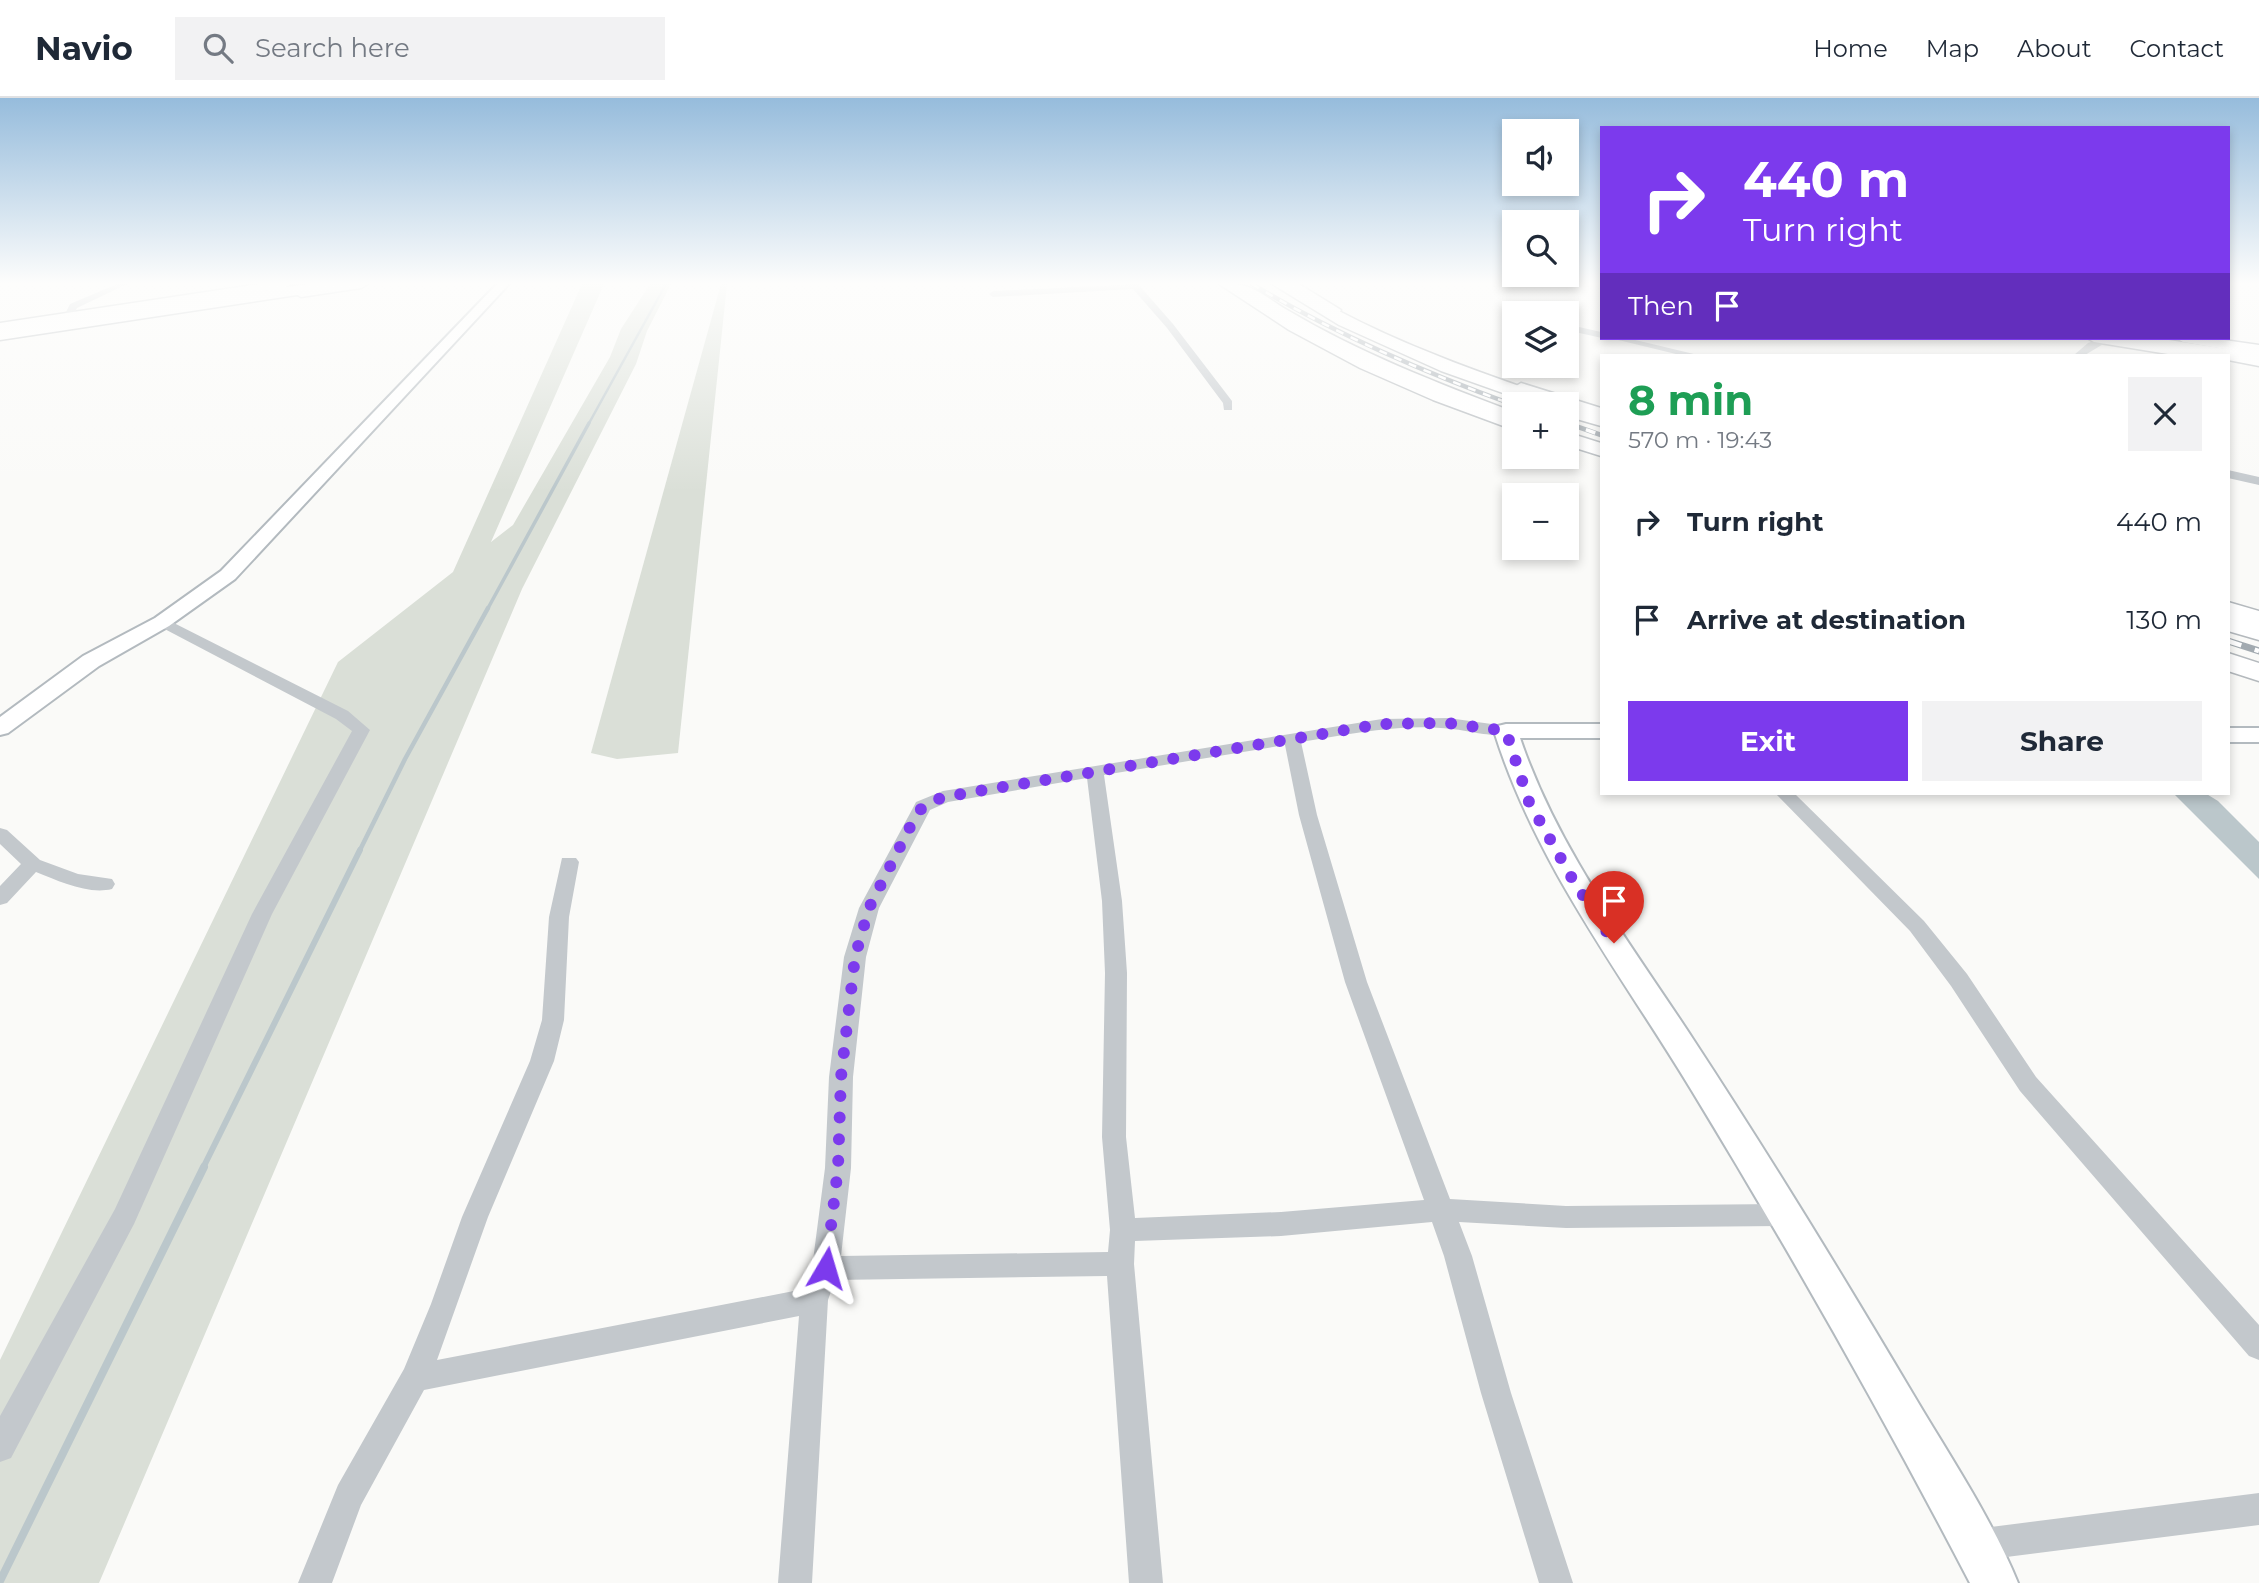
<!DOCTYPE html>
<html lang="en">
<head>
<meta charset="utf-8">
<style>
	body { margin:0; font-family:Montserrat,sans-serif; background:#f2f2f3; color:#1f2937; height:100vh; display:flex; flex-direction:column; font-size:26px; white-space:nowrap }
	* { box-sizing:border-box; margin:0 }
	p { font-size:23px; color:#747a83 }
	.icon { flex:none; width:38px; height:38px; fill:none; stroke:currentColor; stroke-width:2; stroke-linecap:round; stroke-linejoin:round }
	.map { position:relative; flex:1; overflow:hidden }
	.sheet { position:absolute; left:1600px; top:256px; width:630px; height:441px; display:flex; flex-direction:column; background:#fff; border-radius:0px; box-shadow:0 4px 10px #0003 }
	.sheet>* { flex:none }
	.banner { position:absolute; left:1600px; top:28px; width:630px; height:214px; border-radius:0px; box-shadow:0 4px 10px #0003; background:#7c3aed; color:#fff; overflow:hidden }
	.buttons { position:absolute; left:1502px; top:21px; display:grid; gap:14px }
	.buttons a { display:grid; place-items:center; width:77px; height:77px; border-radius:0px; background:#fff; box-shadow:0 4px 10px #0003; font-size:35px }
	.pin { position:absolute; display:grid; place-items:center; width:60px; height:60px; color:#fff; margin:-72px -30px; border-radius:50% 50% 50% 0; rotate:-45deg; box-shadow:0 0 7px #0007 }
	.pin .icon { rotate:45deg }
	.me { position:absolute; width:77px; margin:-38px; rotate:7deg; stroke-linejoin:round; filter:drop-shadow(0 0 5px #0008) }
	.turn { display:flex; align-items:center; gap:24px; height:147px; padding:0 28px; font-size:32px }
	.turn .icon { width:91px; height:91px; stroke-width:2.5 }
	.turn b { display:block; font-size:49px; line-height:60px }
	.then { display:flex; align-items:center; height:66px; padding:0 28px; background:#0003; gap:14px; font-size:26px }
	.round { display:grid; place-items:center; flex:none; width:74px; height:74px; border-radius:0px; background:#f2f2f3 }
	.head { display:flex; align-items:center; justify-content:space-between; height:119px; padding:0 28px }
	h1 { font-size:42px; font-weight:700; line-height:52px; color:#1e9e55 }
	.button { display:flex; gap:14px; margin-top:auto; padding:14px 28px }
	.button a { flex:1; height:80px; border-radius:0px; background:#7c3aed; color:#fff; font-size:28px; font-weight:700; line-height:80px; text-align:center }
	.button a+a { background:#f2f2f3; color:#1f2937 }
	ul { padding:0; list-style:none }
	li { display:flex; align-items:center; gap:21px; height:98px; padding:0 28px }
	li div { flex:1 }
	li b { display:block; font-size:26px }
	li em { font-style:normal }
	header { display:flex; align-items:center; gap:42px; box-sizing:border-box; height:98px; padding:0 35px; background:#fff; border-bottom:2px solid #e0e1e3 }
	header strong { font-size:33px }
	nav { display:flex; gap:38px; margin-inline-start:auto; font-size:24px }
	.search { width:490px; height:63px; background:#f2f2f3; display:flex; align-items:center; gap:18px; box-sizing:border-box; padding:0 24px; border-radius:0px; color:#747a83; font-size:26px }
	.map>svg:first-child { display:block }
</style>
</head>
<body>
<header>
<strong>Navio</strong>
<div class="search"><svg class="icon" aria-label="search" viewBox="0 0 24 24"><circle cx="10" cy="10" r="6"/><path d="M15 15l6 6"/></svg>Search here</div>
<nav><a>Home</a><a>Map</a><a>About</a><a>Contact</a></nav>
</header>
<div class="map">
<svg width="2259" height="1485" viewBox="0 0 2259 1485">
	<rect width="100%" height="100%" fill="#fafaf8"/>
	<!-- green -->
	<g fill="#dadfd7">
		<path d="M582,186H604L491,444L513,427L610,259L621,231L650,186H671L647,233L636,266L522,491L99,1485H0V1262L338,564L453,474Z"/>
		<path d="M721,186H727L678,655L617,661L591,655Z"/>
	</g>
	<!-- water -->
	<path fill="#bbc7cb" d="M2173,695H2205L2218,703L2259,744V781Z"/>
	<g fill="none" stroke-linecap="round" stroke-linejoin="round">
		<!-- stream-far4 -->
		<path stroke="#bbc7cb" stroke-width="2.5" d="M588,327L666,186"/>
		<!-- stream-far3 -->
		<path stroke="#bbc7cb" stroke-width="3.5" d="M487,512L589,325"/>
		<!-- stream-far2 -->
		<path stroke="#bbc7cb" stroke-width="4.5" d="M359,754L405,661L488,510"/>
		<!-- stream-far1 -->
		<path stroke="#bbc7cb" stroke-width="6" d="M203,1070L360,752"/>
		<!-- stream -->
		<path stroke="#bbc7cb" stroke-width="8" d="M0,1483L204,1069"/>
		<defs>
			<g id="secondary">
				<path d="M497,186H509L235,481L169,528L99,568L8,635L0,637V619L83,558L155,520L221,473Z"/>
				<path d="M1506,626H1601V640H1520C1558,752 1629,843 1693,941C1769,1057 1842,1176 1913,1296C1949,1357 1991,1419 2018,1485H1970C1883,1318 1790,1154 1692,993C1620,874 1536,767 1494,633L1498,628Z"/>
				<rect x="2228" y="630" width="31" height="14"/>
			</g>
			<g id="primary">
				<path d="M260,186H291L284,190L0,233V225Z"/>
				<path d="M337,186H368L361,190L301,199L294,195L301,191Z"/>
				<path d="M1219,186C1241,184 1257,201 1276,212C1351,257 1431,292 1514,321V332L1433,302L1360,270L1289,232Z"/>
				<path d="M1283,186H1299L1341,212L1339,215H1329Z"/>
				<path d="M2087,240H2121L2201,252L2209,257H2174L2094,244Z"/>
				<path d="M2176,240H2210L2259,247V257L2183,244Z"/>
				<path d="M1521,285L1601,310V320L1566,310V306H1556L1515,293L1513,290Z"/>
				<path d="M2228,504L2259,513V528L2228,518Z"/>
			</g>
			<g id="highway">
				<path d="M308,186H345L337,191L0,242V232Z"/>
				<path d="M1227,186C1251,184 1268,201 1289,213C1360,255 1437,285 1514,314V327L1364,266L1296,232Z"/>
				<path d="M1272,186C1296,184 1314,200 1335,211C1407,249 1483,276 1560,302L1563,306L1601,316V328L1566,318V306H1534L1441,273L1339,227Z"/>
				<path d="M2116,240H2156L2259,256V268L2228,262V257H2197L2125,245Z"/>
				<path d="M1566,334L1601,345V358L1566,347Z"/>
				<path d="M2228,516L2259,525V542L2228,533Z"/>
				<path d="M2228,555L2259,565V583L2228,573Z"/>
			</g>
		</defs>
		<!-- secondary casing -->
		<use href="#secondary" stroke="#b3babf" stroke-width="4"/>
		<!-- primary casing -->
		<use href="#primary" stroke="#b5babe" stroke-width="3"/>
		<!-- highway casing -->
		<use href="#highway" stroke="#b4b9bd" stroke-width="3"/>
		<!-- street -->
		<g fill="#c3c8cc" fill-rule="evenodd">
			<path d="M117,186H127L77,210L73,218L65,216L70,206Z"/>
			<path d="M1138,186L1173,226L1232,303V312H1224L1223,305L1167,230L1133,191L993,199L989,196L993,193Z"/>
			<path d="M1566,226L1601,234L1602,240L1566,232Z"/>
			<path d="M1610,240H1627L1698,257H1680Z"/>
			<path d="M2102,240L2110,242L2085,257H2074L2088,245Z"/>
			<path d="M2228,372L2259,379V387L2228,380Z"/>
			<path d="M162,519L348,613L370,632L272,816L134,1126L11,1360L0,1364V1318L115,1111L252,816L352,633L336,621L157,527L154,524Z"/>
			<path d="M1448,620L1506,628L1515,633C1506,643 1466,632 1452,631C1402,625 1351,636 1301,644L1317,717L1367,884L1450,1101L1566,1108L1785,1106L1794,1109L1798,1117L1794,1125L1785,1128L1566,1130L1459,1124L1472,1158L1511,1295L1573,1485H1539L1481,1295L1444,1158L1432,1124L1281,1138L1135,1143L1134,1166L1163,1485H1129L1107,1178L835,1182L828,1202L812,1485H778L799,1218L424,1292L361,1407L332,1485H298L338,1387L404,1271L431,1206L462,1119L530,963L542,922L549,819L562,760H576L579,764L569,819L564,922L554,963L488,1119L437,1262L804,1191L812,1170L825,1070L829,979L844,859L859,810L914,708L916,704L943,693L1382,621ZM1285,647L1299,717L1345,884L1424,1102L1281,1114L1135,1120L1126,1039L1127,875L1122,803L1104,677ZM1087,680L1102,803L1105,875L1102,1039L1110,1132L1108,1154L841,1158L851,1070L853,979L866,859L879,810L930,712L948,704Z"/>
			<path d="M1775,695H1794L1924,823L1967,876L2036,979L2259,1227V1262L2249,1258L2020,993L1951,888L1910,833Z"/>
			<path d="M0,730L7,732L40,762L78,776L112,781L115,786L112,791C88,797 59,783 36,774L7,805L0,807V788L21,766L0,746Z"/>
			<path d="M2259,1395V1427L1975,1463L1963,1459L1959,1447L1963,1435L1975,1431Z"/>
		</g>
		<!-- secondary -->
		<use href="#secondary" fill="#fff" fill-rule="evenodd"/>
		<!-- primary -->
		<use href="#primary" fill="#fff" fill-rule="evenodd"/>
		<!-- highway -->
		<use href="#highway" fill="#fff" fill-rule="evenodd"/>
		<defs>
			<g id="rail-far2">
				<path d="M1252,186C1335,236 1423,274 1514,307"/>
				<path d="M1566,325L1573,327"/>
			</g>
			<path id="rail-far1" d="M1567,325L1601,337"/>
			<path id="rail" d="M2228,543L2259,553"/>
		</defs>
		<!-- rail-far2 casing -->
		<use href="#rail-far2" stroke="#a2aab0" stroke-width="4.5"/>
		<!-- rail-far1 casing -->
		<use href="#rail-far1" stroke="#a2aab0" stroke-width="5"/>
		<!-- rail casing -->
		<use href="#rail" stroke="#a2aab0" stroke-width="7"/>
		<!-- rail-far2 -->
		<use href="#rail-far2" stroke="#fff" stroke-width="2.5" stroke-dasharray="8" stroke-linecap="butt"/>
		<!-- rail-far1 -->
		<use href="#rail-far1" stroke="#fff" stroke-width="3.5" stroke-dasharray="10" stroke-linecap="butt"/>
		<!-- rail -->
		<use href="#rail" stroke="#fff" stroke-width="4.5" stroke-dasharray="14" stroke-linecap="butt"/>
	</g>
	<!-- sky -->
	<linearGradient id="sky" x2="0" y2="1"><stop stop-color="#96bcdc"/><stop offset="0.47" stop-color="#fdfdfc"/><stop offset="1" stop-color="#fdfdfc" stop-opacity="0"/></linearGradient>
	<rect width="2259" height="394" fill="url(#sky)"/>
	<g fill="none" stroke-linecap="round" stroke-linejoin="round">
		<!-- route -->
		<path stroke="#7c3aed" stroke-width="12" stroke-dasharray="0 21.6" d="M826,1170L838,1070L841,979L855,859L869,810L913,723L923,708L943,699L1382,626L1448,625L1506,633L1529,704L1573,782L1614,845"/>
	</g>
</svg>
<div class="buttons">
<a><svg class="icon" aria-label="sound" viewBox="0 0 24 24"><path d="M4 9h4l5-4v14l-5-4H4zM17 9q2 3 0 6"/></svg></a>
<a><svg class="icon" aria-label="search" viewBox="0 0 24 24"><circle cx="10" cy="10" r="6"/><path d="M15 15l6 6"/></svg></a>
<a><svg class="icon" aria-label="layers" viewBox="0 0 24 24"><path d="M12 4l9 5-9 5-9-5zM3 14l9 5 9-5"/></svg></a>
<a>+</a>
<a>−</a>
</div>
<div class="pin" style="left:1614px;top:845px;background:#d93025"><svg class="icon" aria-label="arrive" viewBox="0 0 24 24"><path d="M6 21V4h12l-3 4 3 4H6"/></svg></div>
<svg class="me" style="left:826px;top:1170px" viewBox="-20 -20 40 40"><path d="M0-17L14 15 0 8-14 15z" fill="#7c3aed" stroke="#fff" stroke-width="4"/></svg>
<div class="banner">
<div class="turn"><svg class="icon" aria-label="right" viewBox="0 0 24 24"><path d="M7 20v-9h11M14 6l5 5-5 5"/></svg><div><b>440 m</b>Turn right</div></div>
<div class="then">Then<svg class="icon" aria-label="arrive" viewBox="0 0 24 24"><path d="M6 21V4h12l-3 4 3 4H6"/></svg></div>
</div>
<section class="sheet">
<div class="head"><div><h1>8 min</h1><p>570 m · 19:43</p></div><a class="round"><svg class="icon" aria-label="close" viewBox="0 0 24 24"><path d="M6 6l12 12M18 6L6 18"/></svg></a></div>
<ul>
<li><svg class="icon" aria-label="right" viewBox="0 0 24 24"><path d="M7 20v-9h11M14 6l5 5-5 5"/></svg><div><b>Turn right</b></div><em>440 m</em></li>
<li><svg class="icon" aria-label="arrive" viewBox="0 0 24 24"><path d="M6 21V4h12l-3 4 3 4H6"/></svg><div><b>Arrive at destination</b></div><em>130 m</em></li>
</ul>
<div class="button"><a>Exit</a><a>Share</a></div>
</section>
</div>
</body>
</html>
